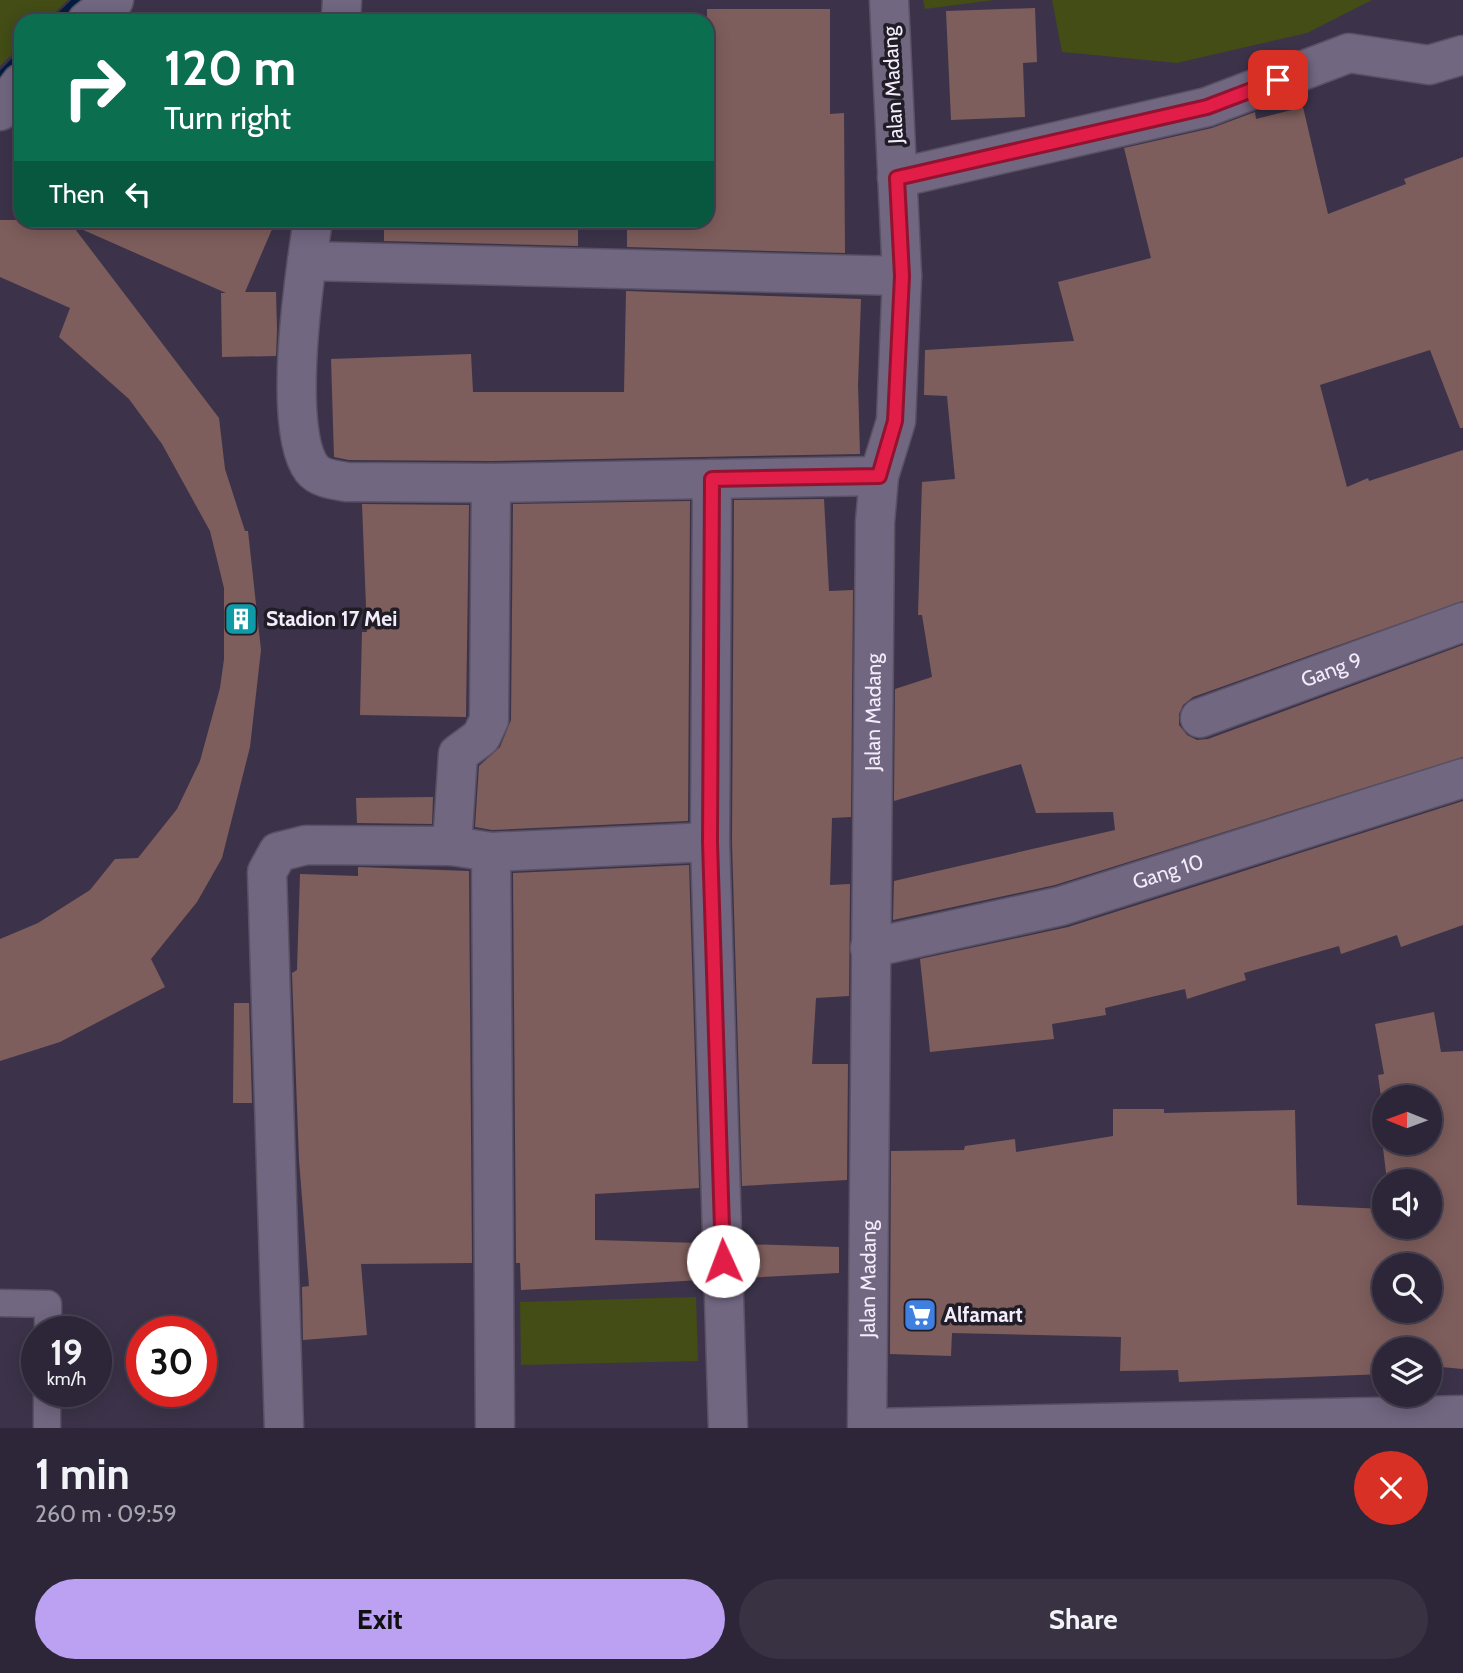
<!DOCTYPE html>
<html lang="en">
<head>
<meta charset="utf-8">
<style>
	body { margin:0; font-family:Cabin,sans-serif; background:#393243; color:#f1f3f6; height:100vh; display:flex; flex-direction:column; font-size:26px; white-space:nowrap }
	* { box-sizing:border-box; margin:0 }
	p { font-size:23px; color:#a7a5ae }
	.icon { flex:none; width:38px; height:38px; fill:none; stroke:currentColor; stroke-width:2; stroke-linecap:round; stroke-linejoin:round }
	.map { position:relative; height:1428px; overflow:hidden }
	.drawer { display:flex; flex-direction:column; background:#2d2638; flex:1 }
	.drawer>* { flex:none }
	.hud { position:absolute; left:14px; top:14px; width:700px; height:214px; border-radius:21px; box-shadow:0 4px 18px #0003,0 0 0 2px #484353; background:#0b6e4f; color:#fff; overflow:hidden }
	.needle { width:46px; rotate:271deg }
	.buttons { position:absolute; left:1372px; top:1085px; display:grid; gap:14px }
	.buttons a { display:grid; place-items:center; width:70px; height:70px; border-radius:50%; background:#2d2638; box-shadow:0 4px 18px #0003,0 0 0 2px #484353; font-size:35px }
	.speed { position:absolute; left:21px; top:1316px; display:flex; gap:14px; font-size:35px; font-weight:700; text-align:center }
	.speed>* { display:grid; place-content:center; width:91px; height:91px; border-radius:50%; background:#2d2638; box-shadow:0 4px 18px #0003,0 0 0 2px #484353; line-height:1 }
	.speed small { font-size:18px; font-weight:400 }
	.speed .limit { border:10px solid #d22; background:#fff; color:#111 }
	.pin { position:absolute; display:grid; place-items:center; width:60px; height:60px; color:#fff; margin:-30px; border-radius:14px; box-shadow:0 4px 10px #0006 }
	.me { position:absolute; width:77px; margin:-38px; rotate:358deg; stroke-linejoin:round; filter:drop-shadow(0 0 5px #0008) }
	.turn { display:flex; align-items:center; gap:24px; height:147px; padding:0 35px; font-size:32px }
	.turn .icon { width:91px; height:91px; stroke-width:2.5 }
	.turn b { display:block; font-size:49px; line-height:60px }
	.then { display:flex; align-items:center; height:66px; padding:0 35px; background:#0003; gap:14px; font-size:26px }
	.round { display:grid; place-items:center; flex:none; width:74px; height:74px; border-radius:37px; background:#393243 }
	.headline { display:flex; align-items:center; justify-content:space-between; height:119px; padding:0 35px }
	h1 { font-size:42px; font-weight:800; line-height:52px }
	.cta { display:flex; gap:14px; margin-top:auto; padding:14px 35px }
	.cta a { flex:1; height:80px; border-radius:42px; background:#bca0f2; color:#111; font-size:28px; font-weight:800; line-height:80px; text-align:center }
	.cta a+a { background:#393243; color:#f1f3f6 }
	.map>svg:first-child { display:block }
</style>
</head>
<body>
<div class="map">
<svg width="1463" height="1428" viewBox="0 0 1463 1428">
	<rect width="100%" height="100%" fill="#3c334a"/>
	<!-- green -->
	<g fill="#434d15">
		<path d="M0,0H68L46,21H21V46L0,66Z"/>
		<path d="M923,0H994L925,9Z"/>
		<path d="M1052,0H1372L1307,33L1177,63L1062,52Z"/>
		<path d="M696,1297L698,1361L521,1365L520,1302Z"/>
	</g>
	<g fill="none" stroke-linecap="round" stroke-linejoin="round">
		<!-- stream -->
		<g stroke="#021d41" stroke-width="12">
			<path d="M58,21L80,0"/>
			<path d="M0,79L21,58"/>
		</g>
	</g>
	<!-- building -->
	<g fill="#7e5e5c" fill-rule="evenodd">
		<path d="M1035,8L1037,62L1023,63L1025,117L951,120L946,11Z"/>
		<path d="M707,9H830V114L844,113L845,253L627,247V220H707Z"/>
		<path d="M1303,107L1328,214L1406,184L1404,179L1463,157V428H1460L1430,350L1320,385L1347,487L1368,478L1369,481L1463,450V601L1193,697L1183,705L1179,714V725L1187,735L1197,740L1208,739L1463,645V757L1055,885L893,920L894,881L1115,830L1113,812L1036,813L1021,764L894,801L895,689L932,677L922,615H918L922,482L955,479L947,396L924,395L925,350L1074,341L1058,282L1151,258L1124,148L1212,128L1255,112L1256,119Z"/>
		<path d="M0,220H276L245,292H276L277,330L276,356L222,357L221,293H226L72,225L219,418L225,469L245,531H248L261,650L250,747L222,858L197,902L151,959L165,987L60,1042L0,1061V939L38,923L90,890L115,859L138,858L177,809L200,761L220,688L224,659V588L210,531L162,444L129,399L59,337L70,308L0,277Z"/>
		<path d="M384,220H578V246L384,241Z"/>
		<path d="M626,291L861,299L858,385L860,454L491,461L349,460L334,457L331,359L471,354L473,392H624Z"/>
		<path d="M824,499L829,591L853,590L851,817L832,818L830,885L850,884L849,996L816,998L812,1064H848L847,1180L742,1186L732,842L734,500Z"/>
		<path d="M690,501L688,821L492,830L475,827L479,766L500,747L511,720L513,504Z"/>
		<path d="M362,504L469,505L466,717L360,715L362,632H367Z"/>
		<path d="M433,797L432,824L357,823L356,798Z"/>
		<path d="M1463,801V925L1401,947L1397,935L1341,954L1339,946L1244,973L1246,980L1187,999L1185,989L1105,1008L1106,1015L1052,1024L1054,1039L930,1052L920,959L1068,927Z"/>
		<path d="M689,865L699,1188L595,1194V1240L700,1243L702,1280L521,1290L520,1263H516L513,873Z"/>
		<path d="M358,867L469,871L472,1263L361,1264L367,1335L303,1340L302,1287L309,1286L299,1160L292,973L297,970L300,874L358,876Z"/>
		<path d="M234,1003H249L252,1103H233Z"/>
		<path d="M1434,1012L1441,1052L1463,1051V1369L1430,1366V1349H1384V1374L1179,1382L1178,1370L1120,1371L1121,1337L952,1333L951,1356L890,1354L891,1151L964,1150L965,1146L1015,1139L1016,1152L1113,1136V1109H1164V1113L1295,1110L1297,1205L1384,1209V1227H1430V1181H1387L1383,1148L1388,1147L1387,1143H1430V1097H1384V1119L1378,1075L1384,1074L1375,1024ZM1384,1265H1430V1311H1384Z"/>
		<path d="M744,1244L839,1247V1273L745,1278Z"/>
	</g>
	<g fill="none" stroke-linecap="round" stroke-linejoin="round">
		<defs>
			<g id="service">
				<path d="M0,1303L48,1304V1332"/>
				<path d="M47,1428V1391"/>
			</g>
			<g id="minor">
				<path d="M87,21L114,0"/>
				<path d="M341,21L342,0"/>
				<path d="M0,111L21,83"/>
				<path d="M897,178L1207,107L1349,53L1429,65L1463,55"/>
				<path d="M313,220C305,271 281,429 312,469C320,479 336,480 347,482L491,483L879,476"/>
				<path d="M307,261L902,276"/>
				<path d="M712,479L710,842L728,1428"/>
				<path id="s1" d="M1200,718L1463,622"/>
				<path d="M452,846L458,754L481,737L489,720L491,483"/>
				<path d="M491,852L495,1428"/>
				<path id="s2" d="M870,948L1061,906L1463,778"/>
				<path d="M284,1428L267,872L278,852L306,845L452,846L491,852L710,842"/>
				<path id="s3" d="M867,1428L875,522L879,476L896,421L902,276L889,0"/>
			</g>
			<path id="secondary" d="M873,1428L1463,1415"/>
		</defs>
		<!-- service casing -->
		<use href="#service" stroke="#595164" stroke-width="29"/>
		<!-- minor casing -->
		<use href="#minor" stroke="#595164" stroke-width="41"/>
		<!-- secondary casing -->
		<use href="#secondary" stroke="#595164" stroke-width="41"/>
		<!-- service -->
		<use href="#service" stroke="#716781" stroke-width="26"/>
		<!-- minor -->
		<use href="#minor" stroke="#716781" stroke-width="38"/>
		<!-- secondary -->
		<use href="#secondary" stroke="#716781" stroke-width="38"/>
	</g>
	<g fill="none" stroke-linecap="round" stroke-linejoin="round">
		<defs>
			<path id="route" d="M723,1261L710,842L712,479L879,476L895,421L902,276L897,178L1207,107L1278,80"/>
		</defs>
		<!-- route casing -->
		<use href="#route" stroke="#92132f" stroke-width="18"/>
		<!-- route -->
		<use href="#route" stroke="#e11d48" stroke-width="12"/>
	</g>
	<!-- icons -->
	<defs>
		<symbol id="building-square" viewBox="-11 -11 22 22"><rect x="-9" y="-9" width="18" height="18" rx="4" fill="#0f9aa8" stroke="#211d27"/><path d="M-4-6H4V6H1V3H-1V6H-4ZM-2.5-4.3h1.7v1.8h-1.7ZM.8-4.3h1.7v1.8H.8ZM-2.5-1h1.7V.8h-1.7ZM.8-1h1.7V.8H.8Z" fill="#fff"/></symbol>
		<symbol id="supermarket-square" viewBox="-11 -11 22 22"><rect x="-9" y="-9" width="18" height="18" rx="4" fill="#3f7fe0" stroke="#211d27"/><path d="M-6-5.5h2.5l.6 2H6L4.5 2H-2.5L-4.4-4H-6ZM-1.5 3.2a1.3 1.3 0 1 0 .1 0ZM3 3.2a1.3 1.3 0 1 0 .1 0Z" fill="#fff"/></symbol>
	</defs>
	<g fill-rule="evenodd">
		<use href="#building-square" x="222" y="600" width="38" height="38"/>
		<use href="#supermarket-square" x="901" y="1296" width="38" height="38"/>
	</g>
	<g text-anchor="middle" stroke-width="7" stroke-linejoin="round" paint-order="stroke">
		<!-- street labels -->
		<g font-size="21" fill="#f2ecfb" stroke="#211d27">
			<text transform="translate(893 85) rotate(-93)" y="7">Jalan Madang</text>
			<text dy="7" stroke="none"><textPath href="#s1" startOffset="140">Gang 9</textPath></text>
			<text dy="7" stroke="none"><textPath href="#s3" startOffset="716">Jalan Madang</textPath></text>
			<text dy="7" stroke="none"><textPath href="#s2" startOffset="308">Gang 10</textPath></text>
			<text dy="7" stroke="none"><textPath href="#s3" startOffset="149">Jalan Madang</textPath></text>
		</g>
		<!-- poi labels -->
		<g font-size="21" font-weight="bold" fill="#f2ecfb" stroke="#211d27" text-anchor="start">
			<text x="266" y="626">Stadion 17 Mei</text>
			<text x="944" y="1322">Alfamart</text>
		</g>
	</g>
</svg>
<div class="buttons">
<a><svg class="needle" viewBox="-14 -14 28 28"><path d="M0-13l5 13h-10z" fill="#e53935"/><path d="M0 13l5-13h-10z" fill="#a7a5ae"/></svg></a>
<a><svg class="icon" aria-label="sound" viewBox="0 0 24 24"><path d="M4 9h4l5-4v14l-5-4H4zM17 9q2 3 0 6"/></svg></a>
<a><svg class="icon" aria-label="search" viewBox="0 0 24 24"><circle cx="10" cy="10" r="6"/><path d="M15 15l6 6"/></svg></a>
<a><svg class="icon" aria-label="layers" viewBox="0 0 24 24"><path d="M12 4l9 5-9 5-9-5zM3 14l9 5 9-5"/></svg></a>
</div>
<div class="speed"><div>19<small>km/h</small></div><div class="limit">30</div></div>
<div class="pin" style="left:1278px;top:80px;background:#d93025"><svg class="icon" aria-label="arrive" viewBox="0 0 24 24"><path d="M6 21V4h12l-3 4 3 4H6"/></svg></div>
<svg class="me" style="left:723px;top:1261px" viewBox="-20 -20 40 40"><circle r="19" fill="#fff"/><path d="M0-13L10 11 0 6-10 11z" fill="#e11d48"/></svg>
<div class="hud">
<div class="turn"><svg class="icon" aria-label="right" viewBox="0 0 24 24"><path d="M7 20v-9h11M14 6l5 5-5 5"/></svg><div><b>120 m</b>Turn right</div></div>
<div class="then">Then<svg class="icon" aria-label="left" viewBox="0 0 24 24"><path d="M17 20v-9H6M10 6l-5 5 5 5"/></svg></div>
</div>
</div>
<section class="drawer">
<div class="headline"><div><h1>1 min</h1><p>260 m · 09:59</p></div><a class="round" style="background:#d93025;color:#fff"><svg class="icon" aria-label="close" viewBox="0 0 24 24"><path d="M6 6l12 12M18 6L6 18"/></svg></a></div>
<div class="cta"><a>Exit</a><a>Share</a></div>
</section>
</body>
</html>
